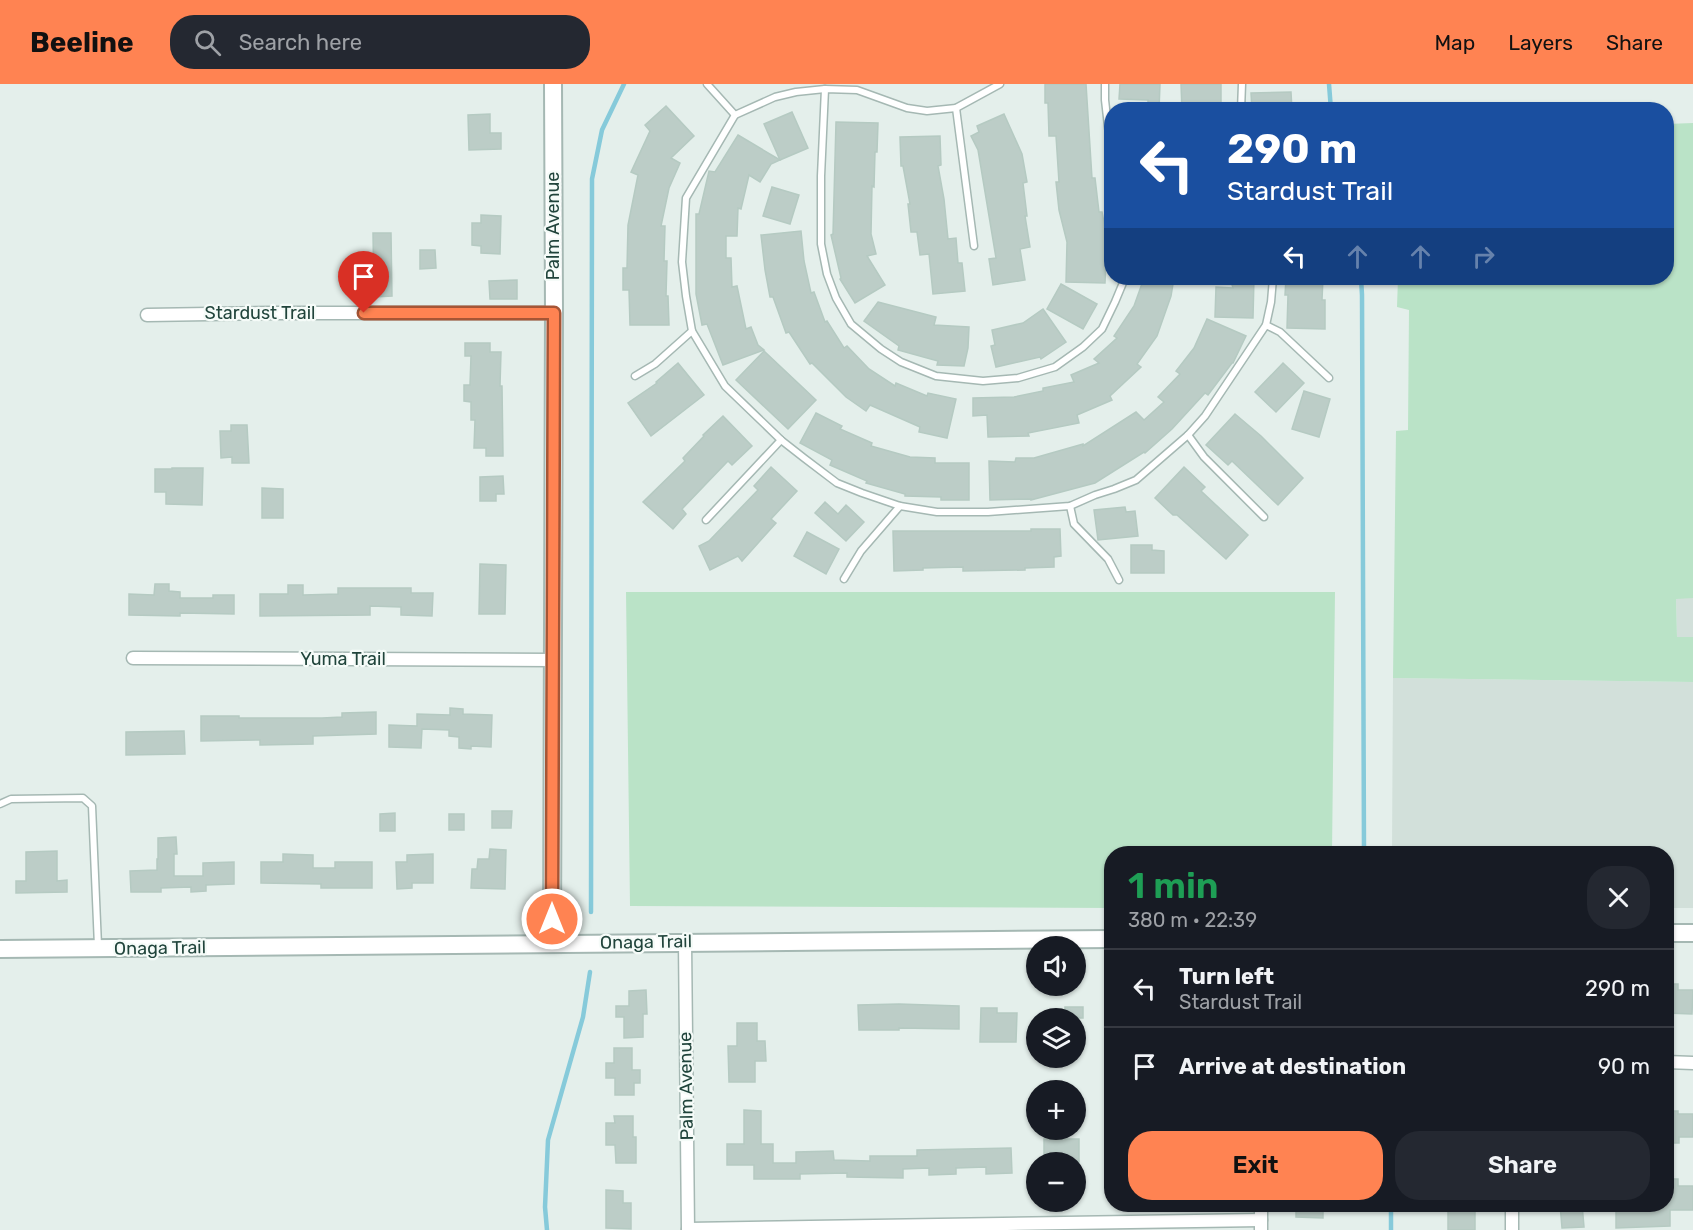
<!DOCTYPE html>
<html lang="en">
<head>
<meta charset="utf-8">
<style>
	body { margin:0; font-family:Rubik,sans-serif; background:#242831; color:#f1f3f6; height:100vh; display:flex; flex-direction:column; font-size:22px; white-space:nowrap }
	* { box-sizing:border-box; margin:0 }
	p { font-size:20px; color:#9ea1a6 }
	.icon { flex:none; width:33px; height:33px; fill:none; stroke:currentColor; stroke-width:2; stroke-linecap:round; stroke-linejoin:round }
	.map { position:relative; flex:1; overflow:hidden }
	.side { position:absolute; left:1104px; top:762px; width:570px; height:366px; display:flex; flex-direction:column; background:#171b24; border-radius:24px; box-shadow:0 2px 4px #0004 }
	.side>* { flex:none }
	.hud { position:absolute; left:1104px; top:18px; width:570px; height:183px; border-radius:24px; box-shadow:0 2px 4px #0004; background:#1a4fa0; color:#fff; overflow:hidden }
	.fabs { position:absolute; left:1026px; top:852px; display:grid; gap:12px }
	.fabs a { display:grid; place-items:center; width:60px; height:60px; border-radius:50%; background:#171b24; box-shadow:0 2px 4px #0004; font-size:30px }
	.pin { position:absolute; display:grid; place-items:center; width:51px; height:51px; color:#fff; margin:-62px -26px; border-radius:50% 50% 50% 0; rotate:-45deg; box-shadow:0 0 6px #0007 }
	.pin .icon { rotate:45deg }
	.me { position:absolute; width:66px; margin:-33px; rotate:0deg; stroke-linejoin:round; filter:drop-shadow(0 0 4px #0008) }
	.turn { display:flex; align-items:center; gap:21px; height:126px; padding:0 24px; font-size:27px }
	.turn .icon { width:78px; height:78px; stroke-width:2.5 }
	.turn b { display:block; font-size:42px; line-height:51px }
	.lanes { display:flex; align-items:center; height:57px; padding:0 24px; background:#0003; justify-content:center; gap:30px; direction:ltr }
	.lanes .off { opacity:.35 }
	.round { display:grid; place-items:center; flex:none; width:63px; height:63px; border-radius:24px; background:#242831 }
	.headline { display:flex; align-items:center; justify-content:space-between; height:102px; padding:0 24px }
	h1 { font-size:36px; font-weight:600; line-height:45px; color:#1e9e55 }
	.button { display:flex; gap:12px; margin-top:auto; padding:12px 24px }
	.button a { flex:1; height:69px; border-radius:24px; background:#ff8352; color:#111; font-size:24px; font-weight:600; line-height:69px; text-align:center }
	.button a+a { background:#242831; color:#f1f3f6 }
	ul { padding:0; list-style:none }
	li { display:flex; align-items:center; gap:18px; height:78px; padding:0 24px; border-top:2px solid #363941 }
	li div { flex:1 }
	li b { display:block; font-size:22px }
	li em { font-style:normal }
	header { display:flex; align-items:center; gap:36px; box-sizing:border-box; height:84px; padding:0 30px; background:#ff8352; color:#111 }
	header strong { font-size:28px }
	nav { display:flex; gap:33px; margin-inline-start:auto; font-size:21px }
	.search { width:420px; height:54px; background:#242831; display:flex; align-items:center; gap:15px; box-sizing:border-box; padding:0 21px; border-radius:24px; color:#9ea1a6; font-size:22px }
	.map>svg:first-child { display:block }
</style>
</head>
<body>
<header>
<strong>Beeline</strong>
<div class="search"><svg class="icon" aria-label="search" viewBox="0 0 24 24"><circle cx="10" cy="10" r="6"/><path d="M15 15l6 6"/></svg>Search here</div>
<nav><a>Map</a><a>Layers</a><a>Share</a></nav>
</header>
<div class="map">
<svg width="1693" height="1146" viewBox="0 0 1693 1146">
	<rect width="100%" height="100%" fill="#e4efeb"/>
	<!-- built -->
	<g fill="#d2e0da">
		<path d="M1676,514H1693V553H1677Z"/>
		<path d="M1393,594L1693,598V824H1667L1666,770H1392Z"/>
	</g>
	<!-- green -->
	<g fill="#bae3c7">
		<path d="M1693,39V514L1676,515L1677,553H1693V598L1393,594L1396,347L1408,346L1409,226L1397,223L1398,194H1666L1667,40Z"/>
		<path d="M626,508H1335L1332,769L1112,770L1111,824L630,822Z"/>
	</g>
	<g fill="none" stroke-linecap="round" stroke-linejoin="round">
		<!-- stream -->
		<g stroke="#86cada" stroke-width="4.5">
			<path d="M1329,0L1331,26"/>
			<path d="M1361,194L1362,211L1364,770"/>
			<path d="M591,828L592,95L602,46L624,0"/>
			<path d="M547,1146L545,1123L548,1056L583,933L590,888"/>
			<path d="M1391,1146V1120"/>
		</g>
	</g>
	<!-- building -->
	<g fill="#bccdc7" stroke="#b5cac2" stroke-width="1.5">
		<path d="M1045,0H1086L1092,94H1095L1099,128H1102L1107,153L1105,199L1066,198L1067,158L1059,126L1056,98H1059L1056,52H1049L1048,19H1045Z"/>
		<path d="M1120,0H1160L1159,26H1148V16L1119,15Z"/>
		<path d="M1181,0H1221V26H1182Z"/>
		<path d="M1291,8L1292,26H1252L1251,9Z"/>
		<path d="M666,22L694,52L671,74L680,79L669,104L661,142H665L664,177H667L666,212H668L669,241H630L629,206H623V184H627L628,141L638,91L631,88L650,47L645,41Z"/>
		<path d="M792,28L808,64L780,76L764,40Z"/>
		<path d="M490,30V49H501V65L469,66L468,31Z"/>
		<path d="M1004,30L1022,70L1027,98L1023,99L1027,132H1025L1030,163L1020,165L1025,196L993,201L989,175L996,174L978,66L971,52L979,48L977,42Z"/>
		<path d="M836,38L878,39L877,68H875L874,103L872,102L871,150L876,170L867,172L885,201L855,219L840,195L841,194L831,151L833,150Z"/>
		<path d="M738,51L780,76L771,80L760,98L749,91L741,125L738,124L737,152H726V174H731L732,203L737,202L746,245L751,243L758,261L764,266L723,281L707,240L702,241L696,210V130H699L709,87L715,88Z"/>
		<path d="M940,52L941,81L938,82L944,115L948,155L956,154L958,179H962L965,207L933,210L929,170L920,171L917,148H911L908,120H910L903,82H901L900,53Z"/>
		<path d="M772,103L799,111L790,140L763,132Z"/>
		<path d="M481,131L501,132L500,170L481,169V162L472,161V139H481Z"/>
		<path d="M801,147L804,177L811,209L814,208L825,238L827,237L844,264L847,262L869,285L895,302L896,299L927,312L928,309L956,315L947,354L919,348L920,343L870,321L866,327L846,313L812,279L810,280L789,248L786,249L773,213H770L765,186L761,151Z"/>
		<path d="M373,149H391L392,212L374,213Z"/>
		<path d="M420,166H435L436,184L420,185Z"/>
		<path d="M1144,194H1174L1171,212L1157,252L1137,280L1141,283L1110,312L1112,316L1077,331L1079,339L1028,349L1029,352L988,353L987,331L973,332V314L1014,313L1043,307V304L1074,298L1071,291L1099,279L1094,275L1117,254L1114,252L1134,222Z"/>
		<path d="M1230,194H1254L1253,234L1215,233L1216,203L1233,204Z"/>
		<path d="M1286,194H1323L1322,216H1325V245L1287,244L1288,211H1285Z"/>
		<path d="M517,196V215H490L489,197Z"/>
		<path d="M1061,200L1097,220L1083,245L1047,225Z"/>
		<path d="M878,218L936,233L934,241L969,243L968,264L964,282L937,281L938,277L898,266L899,262L864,237Z"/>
		<path d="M1043,225L1066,258L1041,275L1040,273L996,283L991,262L995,261L992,246L1023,239Z"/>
		<path d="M1207,235L1246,252L1233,279H1232L1208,311L1205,309L1172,345L1145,369L1144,368L1095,399L1031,416V415L990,416L989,377L1015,378L1016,374H1034L1083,360V362L1136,328L1144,336L1164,318L1158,313L1180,290L1176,287L1194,264Z"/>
		<path d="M465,259H490V268H501L500,302H502L503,372H486V364H474L475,336H471V318L464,317V301H470L471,272H465Z"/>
		<path d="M764,267L816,316L788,345L736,296Z"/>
		<path d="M678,279L704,311L651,352L628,319L657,299L656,298Z"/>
		<path d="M1283,279L1304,299L1276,328L1255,308Z"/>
		<path d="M1304,307L1330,315L1319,353L1292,345Z"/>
		<path d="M816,329L842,342L840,345L872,359L871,362L910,373L935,374V379H969V416H941V413L905,412V410L866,399L867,397L830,381L832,376L800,359Z"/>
		<path d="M1235,330L1261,352L1303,394L1278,421L1232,377L1228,381L1206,361Z"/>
		<path d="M723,332L752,362L732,381L728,377L704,402L682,425L686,430L673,445L643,418L685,377L683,374L704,352L703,351Z"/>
		<path d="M231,341H247L249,379H232V373L221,374L220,347H231Z"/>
		<path d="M771,383L797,407L771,435L776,439L742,477L738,472L710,486L699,462L709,457L758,406L754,402Z"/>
		<path d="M1184,383L1205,403L1201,407L1248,451L1226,475L1177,431H1173L1155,414Z"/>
		<path d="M172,384H203L202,421L166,420V408H155V385H172Z"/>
		<path d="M503,392L504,410H496V417H480V393Z"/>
		<path d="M262,404L283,405V434H262Z"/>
		<path d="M825,418L838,430L846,421L864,438L846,457L815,429Z"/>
		<path d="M1125,423L1126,428L1135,427L1138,452L1098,456L1094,426Z"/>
		<path d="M1031,445H1060L1061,472L1054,473V483L1025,484V486L963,487V483L923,484V486L894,487L893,447H1031Z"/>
		<path d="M807,448L839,465L826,490L794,472Z"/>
		<path d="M1131,461H1152V466L1164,467V489H1131Z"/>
		<path d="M480,480L506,481L505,530H479Z"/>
		<path d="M155,500H169V507L180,508V514H213V511H234V530L180,529V532L129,531V510L154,511Z"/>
		<path d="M288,501H303V511L338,510V504H411V509H433L432,532L401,531V523L370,522V531L260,532V510H288Z"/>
		<path d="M450,624L463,625V630L492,631L491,663L471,662V665L459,664V653L449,652V646L422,645L421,664L389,663V641L417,642V630L450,631Z"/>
		<path d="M376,628V650L313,652V660L260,661V656L201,657V632H239V634H322L342,633V629Z"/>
		<path d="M184,647L185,670L126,671V648Z"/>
		<path d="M492,727H512L511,744H492Z"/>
		<path d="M395,729V747H380V730Z"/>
		<rect x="449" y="730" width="15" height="16"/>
		<path d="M176,753L177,770H174V792H203V779L234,778V800L206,801V807L191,808V803L161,804V808H131L130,787L157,786V775H158V754Z"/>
		<path d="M490,765L506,766L505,805L471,804L472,785H477L478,775H489Z"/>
		<path d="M57,767V797L67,796V808L16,809V797H26V768Z"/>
		<path d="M283,770L313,771V784H335V778H372V804H321V800L261,799V778H283Z"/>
		<path d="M433,770V799H412V804L397,805L396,778H407V771Z"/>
		<path d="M1666,900H1678V906H1693L1692,930L1666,929Z"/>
		<path d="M646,906L647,930H643V953L624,954V933H616V922H629V907Z"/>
		<path d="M899,920L959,922V945L899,944V946H859L858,921Z"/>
		<rect x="1065" y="923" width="18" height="11"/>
		<path d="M981,924H997V929H1017L1016,958H980Z"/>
		<path d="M737,939H757V957H765L766,977H755V998H729L728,962H737Z"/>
		<path d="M614,964H632V986H640V999H634V1011H615V994H606V979H614Z"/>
		<path d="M744,1026L761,1027V1060H773V1079H796V1068L833,1067L834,1076L870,1077V1072H917V1066L1011,1064L1012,1089L986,1090V1083L956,1084V1090L929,1091V1084L903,1085V1094L847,1093V1089L800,1090V1095H754V1081H727V1060H744Z"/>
		<path d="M1666,1027H1678V1030H1693V1053H1679V1059H1666Z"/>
		<path d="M614,1032H633V1053H636V1079H616L615,1061H606V1039H615Z"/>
		<rect x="1044" y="1055" width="35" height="23"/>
		<path d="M1666,1095H1678V1102H1693V1126H1670V1142L1616,1144V1120H1666Z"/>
		<path d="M606,1106L623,1107V1119H631V1145L606,1144Z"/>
		<path d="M1296,1120H1323V1134L1296,1133Z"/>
		<path d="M1560,1120H1582L1584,1143L1562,1144Z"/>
		<path d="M1448,1122L1475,1123V1146H1448Z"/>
	</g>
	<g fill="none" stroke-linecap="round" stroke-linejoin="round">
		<defs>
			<g id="service">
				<path d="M707,0L735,31L775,13L796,8L825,5L857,6L907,24L927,27L956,24L1000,0"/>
				<path d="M1105,0V16L1112,77"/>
				<path d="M825,5L821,92V160L827,190L836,214L851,240L881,265L901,278L936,292L983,297L1018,294L1055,283L1083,263L1102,245L1115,218L1125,194"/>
				<path d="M956,24L974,162"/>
				<path d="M1241,26L1242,0"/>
				<path d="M735,31L686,114L682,178L686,212L692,247L725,302L781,356L804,374L837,399L862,409L900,422L937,428H988L1070,422L1095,411L1114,405L1136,396L1188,351L1205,332L1266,241"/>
				<path d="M1273,194L1271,218L1266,241L1280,248L1329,294"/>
				<path d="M635,292L655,280L692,247"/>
				<path d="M1188,351L1204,373L1264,433"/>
				<path d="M1070,422L1074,440L1108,475L1119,496"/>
				<path d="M706,436L781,356"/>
				<path d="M844,495L861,467L900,422"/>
				<path d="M0,720L11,715L83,714L92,722L98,862"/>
			</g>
			<g id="minor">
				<path d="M147,231L275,229H554"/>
				<path d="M133,574L552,576"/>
				<path d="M685,858L688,1146"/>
				<path d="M1666,978L1693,979"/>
				<path d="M1261,1120V1146"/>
				<path d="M1512,1120V1146"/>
				<path d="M688,1145L1261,1136"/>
			</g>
			<g id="tertiary">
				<path d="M1666,849H1693"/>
				<path d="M552,859L554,229L553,0"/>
				<path d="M0,865L1112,855"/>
			</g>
		</defs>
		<!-- service casing -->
		<use href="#service" stroke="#a5b8b3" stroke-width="9"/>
		<!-- minor casing -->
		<use href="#minor" stroke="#a5b8b3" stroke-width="15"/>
		<!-- tertiary casing -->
		<use href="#tertiary" stroke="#a5b8b3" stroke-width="20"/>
		<!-- service -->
		<use href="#service" stroke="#fff" stroke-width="6"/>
		<!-- minor -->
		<use href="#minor" stroke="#fff" stroke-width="12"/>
		<!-- tertiary -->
		<use href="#tertiary" stroke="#fff" stroke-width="16"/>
	</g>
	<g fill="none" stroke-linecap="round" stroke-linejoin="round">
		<defs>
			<path id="route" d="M364,229H554L552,835"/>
		</defs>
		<!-- route casing -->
		<use href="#route" stroke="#a65535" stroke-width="15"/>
		<!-- route -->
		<use href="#route" stroke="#ff8352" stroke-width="10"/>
	</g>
	<g text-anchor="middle" stroke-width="4.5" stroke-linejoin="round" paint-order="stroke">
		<!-- street labels -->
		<g font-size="18" fill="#20443b" stroke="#f5fbf8">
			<text transform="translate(553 142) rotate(-90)" y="6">Palm Avenue</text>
			<text x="260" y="235">Stardust Trail</text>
			<text x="343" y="581">Yuma Trail</text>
			<text transform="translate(646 858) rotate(-1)" y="6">Onaga Trail</text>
			<text transform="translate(160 864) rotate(-1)" y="6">Onaga Trail</text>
			<text transform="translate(686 1002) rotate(-91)" y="6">Palm Avenue</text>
		</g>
	</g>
</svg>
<div class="fabs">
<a><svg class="icon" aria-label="sound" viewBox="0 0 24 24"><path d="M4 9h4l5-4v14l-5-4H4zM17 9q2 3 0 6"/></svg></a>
<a><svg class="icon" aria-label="layers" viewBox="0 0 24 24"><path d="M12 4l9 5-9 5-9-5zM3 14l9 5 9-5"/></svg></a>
<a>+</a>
<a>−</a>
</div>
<div class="pin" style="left:364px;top:229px;background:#d93025"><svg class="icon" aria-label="arrive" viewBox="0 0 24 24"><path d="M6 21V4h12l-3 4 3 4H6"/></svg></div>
<svg class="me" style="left:552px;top:835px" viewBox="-20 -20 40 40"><circle r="17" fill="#ff8352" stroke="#fff" stroke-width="3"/><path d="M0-11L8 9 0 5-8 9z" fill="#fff"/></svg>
<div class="hud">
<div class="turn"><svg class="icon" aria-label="left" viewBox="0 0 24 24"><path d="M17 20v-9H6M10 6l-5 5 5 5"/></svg><div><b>290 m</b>Stardust Trail</div></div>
<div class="lanes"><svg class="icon" aria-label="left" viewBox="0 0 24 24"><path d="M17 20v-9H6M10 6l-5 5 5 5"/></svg><svg class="icon off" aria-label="ahead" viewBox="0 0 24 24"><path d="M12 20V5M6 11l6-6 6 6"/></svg><svg class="icon off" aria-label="ahead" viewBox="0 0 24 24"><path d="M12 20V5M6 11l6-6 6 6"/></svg><svg class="icon off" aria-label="right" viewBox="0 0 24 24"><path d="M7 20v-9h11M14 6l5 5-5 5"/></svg></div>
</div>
<section class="side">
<div class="headline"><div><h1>1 min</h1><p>380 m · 22:39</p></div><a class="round"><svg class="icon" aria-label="close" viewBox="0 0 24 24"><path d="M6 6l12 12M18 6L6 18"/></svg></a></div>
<ul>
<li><svg class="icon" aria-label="left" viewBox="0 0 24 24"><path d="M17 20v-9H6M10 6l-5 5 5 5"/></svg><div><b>Turn left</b><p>Stardust Trail</p></div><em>290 m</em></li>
<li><svg class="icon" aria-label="arrive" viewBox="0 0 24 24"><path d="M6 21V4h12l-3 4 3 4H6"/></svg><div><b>Arrive at destination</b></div><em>90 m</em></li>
</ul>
<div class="button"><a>Exit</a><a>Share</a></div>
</section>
</div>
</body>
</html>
